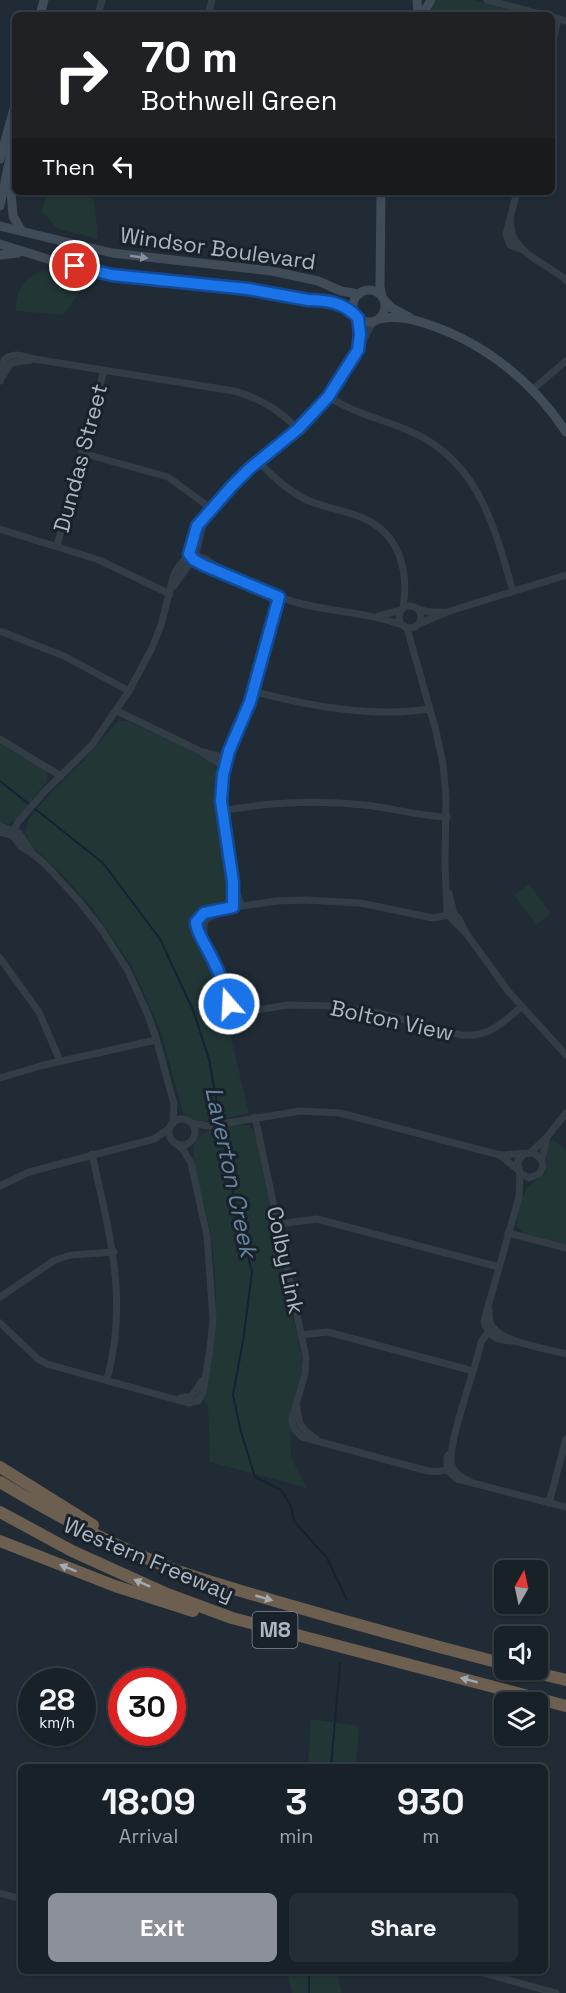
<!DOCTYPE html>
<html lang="en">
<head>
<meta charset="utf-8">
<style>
	body { margin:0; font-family:"Space Grotesk",sans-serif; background:#252d34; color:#f1f3f6; height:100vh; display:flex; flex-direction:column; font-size:22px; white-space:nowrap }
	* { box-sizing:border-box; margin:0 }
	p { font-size:20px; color:#9fa3a8 }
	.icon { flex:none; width:33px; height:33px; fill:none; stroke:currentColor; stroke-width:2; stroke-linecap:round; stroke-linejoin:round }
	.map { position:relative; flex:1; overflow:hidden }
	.side { position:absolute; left:18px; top:1764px; width:530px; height:210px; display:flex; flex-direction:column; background:#182028; border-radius:9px; box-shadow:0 2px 4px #0004,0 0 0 2px #363e45 }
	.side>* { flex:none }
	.hud { position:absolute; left:12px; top:12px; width:543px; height:183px; border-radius:9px; box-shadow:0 2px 4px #0004,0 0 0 2px #363e45; background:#202124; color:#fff; overflow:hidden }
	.needle { width:39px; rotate:9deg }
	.controls { position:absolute; left:494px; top:1560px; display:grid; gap:12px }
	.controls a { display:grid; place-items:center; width:54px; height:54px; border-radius:9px; background:#182028; box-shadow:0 2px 4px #0004,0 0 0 2px #363e45; font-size:30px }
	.speed { position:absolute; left:18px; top:1668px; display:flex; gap:12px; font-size:30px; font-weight:700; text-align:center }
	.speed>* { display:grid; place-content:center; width:78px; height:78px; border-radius:50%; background:#182028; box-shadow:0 2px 4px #0004,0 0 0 2px #363e45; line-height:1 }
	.speed small { font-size:15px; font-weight:400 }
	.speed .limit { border:9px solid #d22; background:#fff; color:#111 }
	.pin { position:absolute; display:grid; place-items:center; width:51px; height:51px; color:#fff; margin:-26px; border:3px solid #fff; border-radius:50%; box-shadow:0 2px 6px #0007 }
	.me { position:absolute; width:66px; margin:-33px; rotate:341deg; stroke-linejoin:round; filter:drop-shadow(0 0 4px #0008) }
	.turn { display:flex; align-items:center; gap:21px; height:126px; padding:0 30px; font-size:27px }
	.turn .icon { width:78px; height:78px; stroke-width:2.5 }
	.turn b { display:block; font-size:42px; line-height:51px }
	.then { display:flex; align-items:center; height:57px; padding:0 30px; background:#0003; gap:12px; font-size:22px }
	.eta { display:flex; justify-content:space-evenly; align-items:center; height:102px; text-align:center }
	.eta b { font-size:36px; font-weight:800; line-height:42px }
	.primary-button { display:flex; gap:12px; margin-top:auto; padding:12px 30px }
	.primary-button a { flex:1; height:69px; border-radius:9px; background:#8c9099; color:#fff; font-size:24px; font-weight:800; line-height:69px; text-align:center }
	.primary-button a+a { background:#252d34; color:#f1f3f6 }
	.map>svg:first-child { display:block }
</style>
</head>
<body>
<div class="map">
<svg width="566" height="1993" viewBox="0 0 566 1993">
	<rect width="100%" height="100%" fill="#202b35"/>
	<!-- green -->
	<g fill="#223636">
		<path d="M437,0H473L529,15H426Z"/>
		<path d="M47,192H79L94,199L98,239L56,228L42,211Z"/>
		<path d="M42,271L89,280L63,315L16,311C15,292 24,277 42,271Z"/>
		<path d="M119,720L128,721C145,730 208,755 217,769C222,778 217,796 217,806C220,837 230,866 228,897C220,914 193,903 193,927L214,974L230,1025L228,1026L249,1113C228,1117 200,1129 183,1113L161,1032L132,967L90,905L58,870L30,844L25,832L28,821L42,802L85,759Z"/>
		<path d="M0,741L47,771V781L17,819L9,824L0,823Z"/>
		<path d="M529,884L551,914L536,925L514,895Z"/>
		<path d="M240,1124L249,1125L255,1133L301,1354L302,1368L290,1417L291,1449V1457L307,1488L210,1462L208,1406L203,1400C216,1343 220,1294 211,1236C207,1207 194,1179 193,1150C197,1127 221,1128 240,1124Z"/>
		<path d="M552,1139L566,1150V1245L523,1233L517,1226C516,1214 522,1194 530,1185C535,1180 541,1178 546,1173L547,1148Z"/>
		<path d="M311,1719L359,1726L356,1767H308Z"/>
		<path d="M287,1971H337L342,1993H292Z"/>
	</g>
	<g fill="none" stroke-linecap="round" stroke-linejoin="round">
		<!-- stream -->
		<g stroke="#142332" stroke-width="2">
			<path d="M0,781L103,863L160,939L193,1010L209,1059L235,1204L252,1272L243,1341L233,1395L241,1432L255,1477L281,1490L291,1506L294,1521L327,1558L347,1600"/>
			<path d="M331,1767L340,1663"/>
			<path d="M309,1971V1993"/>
		</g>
		<!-- street -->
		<g stroke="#333d46" stroke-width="7">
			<path d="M487,0L544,15"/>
			<path d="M98,15L102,0"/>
			<path d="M208,15L212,0"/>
			<path d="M552,17L566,21"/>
			<path d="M552,45L558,19"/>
			<path d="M517,192L506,234L510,245L525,251"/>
			<path d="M510,219C511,225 511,233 514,238C524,257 550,266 566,280"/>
			<path d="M358,318L360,334L359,344"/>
			<path d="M2,377L11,363L31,360"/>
			<path d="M0,381L4,360C13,351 23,356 34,359L234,391C260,398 279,410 298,429"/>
			<path d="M532,390L566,361"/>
			<path d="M329,397C354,413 378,418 405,429C478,458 493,523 513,591"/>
			<path d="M82,453L168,477L212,509"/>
			<path d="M258,461C272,476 287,490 305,499C324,508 344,510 363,518C400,534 409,571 403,608"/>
			<path d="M0,529L99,560L170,594"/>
			<path d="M57,546L104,370"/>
			<path d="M189,554L193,560L203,565C236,578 267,595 302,604C335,612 370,613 402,625"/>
			<path d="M192,554L206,559L216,567"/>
			<path d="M174,586L196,554L204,521"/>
			<circle cx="410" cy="617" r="11"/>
			<path d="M419,609L429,612H443"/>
			<path d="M379,616L401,610"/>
			<path d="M419,624L447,612L566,575"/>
			<path d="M407,628L436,731L443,764L446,797L445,864L447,914L466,933L508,991L566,1055"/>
			<path d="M0,631L64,656L129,691"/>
			<path d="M253,691C309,706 372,718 430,709"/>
			<path d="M117,711L198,750L224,767"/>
			<path d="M0,739L61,776"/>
			<path d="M203,752L226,758"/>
			<path d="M222,811C269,802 317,800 365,805C392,808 419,816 447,817"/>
			<path d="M0,826L19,833L33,854"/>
			<path d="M0,832L13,836L17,834"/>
			<path d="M234,885L241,905"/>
			<path d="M449,893L454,914L459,919L465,931"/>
			<path d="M233,907V882L221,801L223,775L229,751L250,702L279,597"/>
			<path d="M454,914L433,918L360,903L306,900L277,901L208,911L200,916L196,926L227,994L231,1008L239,1013L288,1005L335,1006L378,1013L461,1035C487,1038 503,1023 521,1007"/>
			<path d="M204,939V922L217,912"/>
			<path d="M0,958L39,1012L60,1061"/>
			<path d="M228,995L238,1006L251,1009"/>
			<path d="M0,1078L44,1065L156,1040"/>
			<path d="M255,1117L306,1357L305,1373L292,1419L294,1429L302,1437L428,1471C437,1472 445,1472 452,1466"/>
			<circle cx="182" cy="1132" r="13"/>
			<path d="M173,1123L174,1104L156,1038L148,1015L128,971L102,930L79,901L46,865L33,854L21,847L13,836L14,829L18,822L45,791L92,745L129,691L152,648L161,625L174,574L179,566L189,554L197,526L240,477L279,446L314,414L341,379L374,321"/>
			<path d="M192,1123L209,1126L300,1111L340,1113L500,1155L534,1153L542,1160L543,1167L539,1174L529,1178L520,1173L518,1161L523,1155"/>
			<path d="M531,1152L547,1137L566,1113"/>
			<path d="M92,1154C109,1232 129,1300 107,1379"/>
			<path d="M500,1155L518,1170"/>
			<path d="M542,1160L547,1137"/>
			<path d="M0,1186L29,1172L154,1139L170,1128"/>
			<path d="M278,1224L317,1219L499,1267"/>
			<path d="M508,1233L566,1248"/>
			<path d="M0,1297L55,1260L71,1255L114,1252"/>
			<path d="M489,1310C489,1315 489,1320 491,1325C500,1342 548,1349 566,1354"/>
			<path d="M0,1323L38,1359L47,1364L189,1403L198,1401L203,1392L210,1348L213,1319L207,1236L191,1163L184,1151L177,1144"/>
			<path d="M301,1335L328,1332L473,1371"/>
			<path d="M515,1341C500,1341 487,1338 484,1321L519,1197L520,1173"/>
			<path d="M180,1398L192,1396L202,1381"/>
			<path d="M297,1407C299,1426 301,1429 316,1439"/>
			<path d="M448,1455L447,1459V1470L457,1479L566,1507"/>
			<path d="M469,1481C462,1478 455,1474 452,1466C445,1448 477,1366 481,1342L488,1332L495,1329"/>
			<path d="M549,1503L566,1439"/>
			<path d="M0,1893L21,1899"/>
			<path d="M476,1971L556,1993"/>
		</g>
		<!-- secondary -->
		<g stroke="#414c59" stroke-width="9">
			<path d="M417,0L418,15"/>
			<path d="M40,15L44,0"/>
			<path d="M422,15L431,0"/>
			<path d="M0,159L15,105"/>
			<path d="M10,179L13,216L21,230"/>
			<path d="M381,192L380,286L382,297"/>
			<path d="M0,206L15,133"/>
			<path d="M0,226L112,253L272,271L318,281L341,291L359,294"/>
			<path d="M0,244L57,262L113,275L186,282L248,289L308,300H325L344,306L356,315"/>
			<path d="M0,255L18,253"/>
			<circle cx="369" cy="306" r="16"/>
			<path d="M384,300L392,308L409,317"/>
			<path d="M379,319C397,315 413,319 430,325C486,344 534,383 566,432"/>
		</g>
		<!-- highway -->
		<g stroke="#6c5f50" stroke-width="12">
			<path d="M0,1467L93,1525"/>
			<path d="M0,1482C56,1516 114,1546 175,1570C208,1582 242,1591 275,1601C351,1623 427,1644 504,1664"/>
			<path d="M0,1512L72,1551L167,1594L232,1618L566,1706"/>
			<path d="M0,1541L115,1586L193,1611"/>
			<path d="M524,1670L566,1680"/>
		</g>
	</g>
	<!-- one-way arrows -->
	<defs><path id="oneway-solid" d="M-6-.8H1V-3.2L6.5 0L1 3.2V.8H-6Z" transform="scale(1.5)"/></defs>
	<use fill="#87929e" href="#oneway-solid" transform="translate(139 257) rotate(8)"/>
	<g fill="#a3aab2">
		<use href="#oneway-solid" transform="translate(68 1568) rotate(-158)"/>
		<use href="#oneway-solid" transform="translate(142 1583) rotate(-156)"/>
		<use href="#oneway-solid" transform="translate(264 1598) rotate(16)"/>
		<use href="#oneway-solid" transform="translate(469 1680) rotate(-165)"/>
	</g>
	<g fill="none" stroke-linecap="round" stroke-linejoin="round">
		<defs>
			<path id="route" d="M75,266L112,275L248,289L308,300C328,300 345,303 358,318L360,334L358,350L328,397L298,429L249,469L232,486L197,526L189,554L194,560L203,565L279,597L250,702L229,751L223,775L221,801L233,882V907L204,913L196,922C197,932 201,937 205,945C215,963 225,984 229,1004"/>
		</defs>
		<!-- route casing -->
		<use href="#route" stroke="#114b97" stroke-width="15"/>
		<!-- route -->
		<use href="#route" stroke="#1a73e8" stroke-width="10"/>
	</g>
	<g text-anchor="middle" stroke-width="6" stroke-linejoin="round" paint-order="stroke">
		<!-- shield labels -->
		<rect fill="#19222a" stroke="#818a95" stroke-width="1.5" x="252.5" y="1612" width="45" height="36" rx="4.5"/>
		<g font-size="21" font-weight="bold" fill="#adb7c3">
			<text x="275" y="1637">M8</text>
		</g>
		<!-- street labels -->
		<g font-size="22" fill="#adb7c3" stroke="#19222a">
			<text transform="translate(218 248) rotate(8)" y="8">Windsor Boulevard</text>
			<text transform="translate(80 458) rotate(-75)" y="8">Dundas Street</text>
			<text transform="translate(392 1020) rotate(12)" y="8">Bolton View</text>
			<text transform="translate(286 1260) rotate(78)" y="8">Colby Link</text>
			<text transform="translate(149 1559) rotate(23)" y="8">Western Freeway</text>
		</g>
		<!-- water labels -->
		<g font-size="24" font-style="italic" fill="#6785a1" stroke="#19222a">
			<text transform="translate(231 1172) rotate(78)" y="8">Laverton Creek</text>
		</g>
	</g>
</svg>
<div class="controls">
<a><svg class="needle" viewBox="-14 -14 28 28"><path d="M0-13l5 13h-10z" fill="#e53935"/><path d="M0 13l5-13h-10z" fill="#9fa3a8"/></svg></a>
<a><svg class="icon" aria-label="sound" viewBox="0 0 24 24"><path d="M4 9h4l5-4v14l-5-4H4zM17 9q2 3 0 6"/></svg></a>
<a><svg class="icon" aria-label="layers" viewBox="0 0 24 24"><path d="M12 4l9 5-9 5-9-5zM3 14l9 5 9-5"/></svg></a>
</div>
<div class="speed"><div>28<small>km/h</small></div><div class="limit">30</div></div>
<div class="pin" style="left:75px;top:266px;background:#d93025"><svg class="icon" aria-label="arrive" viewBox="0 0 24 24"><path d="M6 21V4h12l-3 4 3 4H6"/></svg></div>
<svg class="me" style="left:229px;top:1004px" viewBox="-20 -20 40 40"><circle r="17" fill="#1a73e8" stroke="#fff" stroke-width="3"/><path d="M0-11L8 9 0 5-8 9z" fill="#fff"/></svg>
<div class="hud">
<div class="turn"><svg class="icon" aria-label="right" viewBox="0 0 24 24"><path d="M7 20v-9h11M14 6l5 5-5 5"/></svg><div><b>70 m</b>Bothwell Green</div></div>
<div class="then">Then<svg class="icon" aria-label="left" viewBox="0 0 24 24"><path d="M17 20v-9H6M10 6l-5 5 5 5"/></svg></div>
</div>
<section class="side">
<div class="eta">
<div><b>18:09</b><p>Arrival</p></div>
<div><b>3</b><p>min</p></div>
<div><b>930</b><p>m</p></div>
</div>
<div class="primary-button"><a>Exit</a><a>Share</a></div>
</section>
</div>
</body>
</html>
